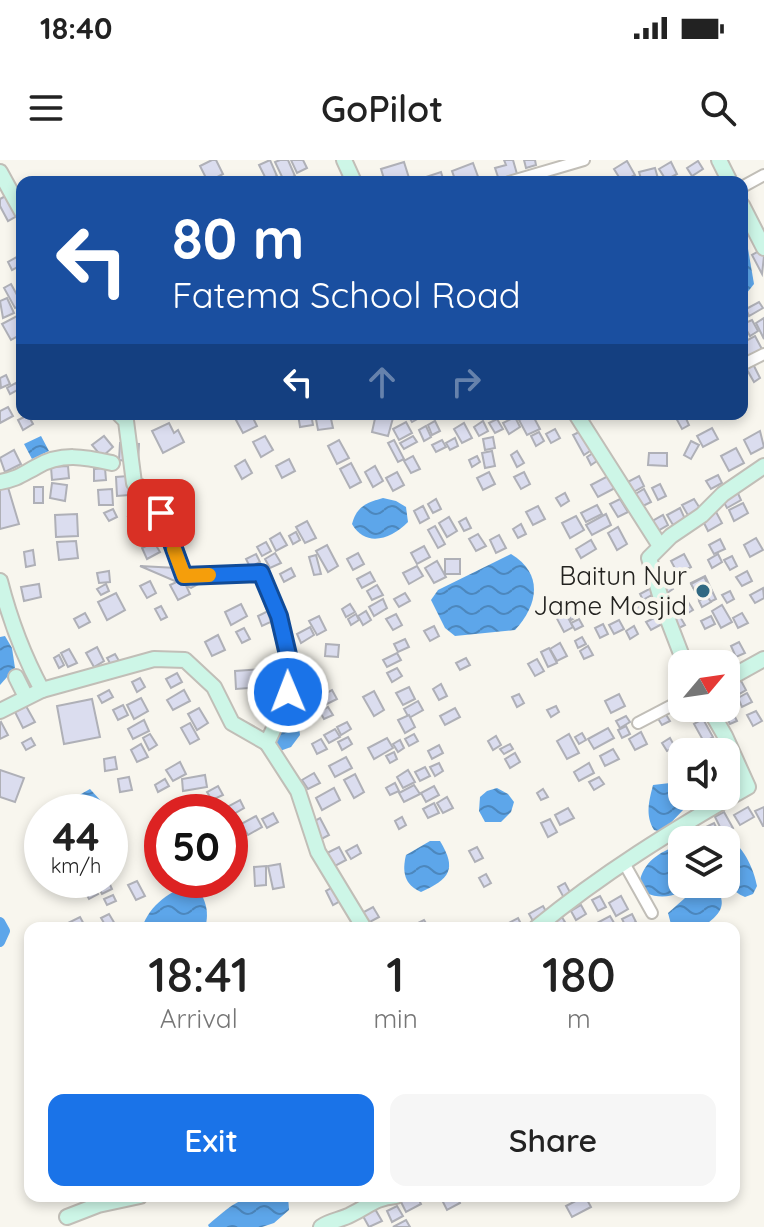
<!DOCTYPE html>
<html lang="en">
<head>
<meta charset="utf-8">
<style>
	body { margin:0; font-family:Quicksand,sans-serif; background:#f6f6f6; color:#222; height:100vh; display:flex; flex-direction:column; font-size:30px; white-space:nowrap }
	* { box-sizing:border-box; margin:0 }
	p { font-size:26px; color:#767676 }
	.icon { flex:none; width:44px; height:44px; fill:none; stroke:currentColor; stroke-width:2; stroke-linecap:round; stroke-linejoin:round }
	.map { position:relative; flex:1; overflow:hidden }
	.drawer { position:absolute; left:24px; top:762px; width:716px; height:280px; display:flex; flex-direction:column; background:#fff; border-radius:16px; box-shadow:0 4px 12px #0003 }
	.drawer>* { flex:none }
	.guide { position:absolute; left:16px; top:16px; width:732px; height:244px; border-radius:16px; box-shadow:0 4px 12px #0003; background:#1a4fa0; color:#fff; overflow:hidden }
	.needle { width:52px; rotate:61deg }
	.fabs { position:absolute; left:668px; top:490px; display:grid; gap:16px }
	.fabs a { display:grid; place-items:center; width:72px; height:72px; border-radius:16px; background:#fff; box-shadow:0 4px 12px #0003; font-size:40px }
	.speed { position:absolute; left:24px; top:634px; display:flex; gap:16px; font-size:40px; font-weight:700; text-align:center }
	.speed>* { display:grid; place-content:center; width:104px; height:104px; border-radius:50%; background:#fff; box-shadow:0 4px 12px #0003; line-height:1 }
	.speed small { font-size:20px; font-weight:400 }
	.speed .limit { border:12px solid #d22; background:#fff; color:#111 }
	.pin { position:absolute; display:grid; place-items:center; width:68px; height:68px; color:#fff; margin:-34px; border-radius:16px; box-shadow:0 4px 12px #0006 }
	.me { position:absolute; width:88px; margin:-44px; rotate:359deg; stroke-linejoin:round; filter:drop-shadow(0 0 6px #0008) }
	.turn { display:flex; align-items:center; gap:28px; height:168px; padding:0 24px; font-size:36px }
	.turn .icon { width:104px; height:104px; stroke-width:2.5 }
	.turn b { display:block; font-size:56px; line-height:68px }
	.lanes { display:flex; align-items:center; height:76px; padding:0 24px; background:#0003; justify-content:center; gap:40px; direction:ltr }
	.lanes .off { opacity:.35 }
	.eta { display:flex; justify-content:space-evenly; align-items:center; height:136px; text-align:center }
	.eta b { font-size:48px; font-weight:600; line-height:56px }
	.primary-button { display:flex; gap:16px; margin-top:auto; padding:16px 24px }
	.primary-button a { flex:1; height:92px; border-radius:16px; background:#1a73e8; color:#fff; font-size:32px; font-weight:600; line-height:92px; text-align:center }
	.primary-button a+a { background:#f6f6f6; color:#222 }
	.status { display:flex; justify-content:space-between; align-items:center; height:56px; padding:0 40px; background:#fff; direction:ltr }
	.status svg { height:22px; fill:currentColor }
	header { display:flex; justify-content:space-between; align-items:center; height:104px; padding:0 24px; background:#fff; font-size:36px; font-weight:600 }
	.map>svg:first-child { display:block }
</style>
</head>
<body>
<div class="status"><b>18:40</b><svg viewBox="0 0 49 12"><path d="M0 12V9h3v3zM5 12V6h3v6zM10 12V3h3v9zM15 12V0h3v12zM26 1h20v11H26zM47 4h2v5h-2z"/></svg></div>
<header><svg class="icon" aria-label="menu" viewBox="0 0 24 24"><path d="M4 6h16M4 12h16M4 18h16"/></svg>GoPilot<svg class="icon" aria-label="search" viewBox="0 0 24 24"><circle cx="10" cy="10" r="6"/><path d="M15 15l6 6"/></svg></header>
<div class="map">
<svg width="764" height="1067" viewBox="0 0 764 1067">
	<defs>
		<pattern id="water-waves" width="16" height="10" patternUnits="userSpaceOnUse" patternTransform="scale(2)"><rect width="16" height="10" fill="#5da6ea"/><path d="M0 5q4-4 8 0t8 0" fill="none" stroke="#4c87bd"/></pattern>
	</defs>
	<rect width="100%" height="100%" fill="#f8f6ee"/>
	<!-- water -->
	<g fill="url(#water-waves)">
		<path d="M745,71L754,124L746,134L742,135V72Z"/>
		<path d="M41,276L49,291L32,299L24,284Z"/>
		<path d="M383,338L396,341L406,347L408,362C391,379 366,388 352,364C357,346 366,343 383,338Z"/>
		<path d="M511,394C544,414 538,445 515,470L455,476L445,468L431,440L438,430Z"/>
		<path d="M5,476L12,488L15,508L0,525V477Z"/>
		<path d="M287,549L298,558L300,575L291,587L280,591L266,571Z"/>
		<path d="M670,623L682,641L684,649L662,672L654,670C645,655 649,641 653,625Z"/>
		<path d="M497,628L508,634L514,642L511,652L501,662H485L479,651L480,637L487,631Z"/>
		<path d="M90,629L101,641L102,652H49Z"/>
		<path d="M730,679C745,689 754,710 757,726L753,734L745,737C717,725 728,704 725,680Z"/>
		<path d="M430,681H440C457,709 450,719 421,732C404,725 402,711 406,695Z"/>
		<path d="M682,683V724H698C681,734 664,741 646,733L640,720C646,698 662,692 682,683Z"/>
		<path d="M194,723C205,738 210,750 205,768H142C149,745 171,730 194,723Z"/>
		<path d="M711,724H714C729,745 721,754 701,768H672L668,753L685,738Z"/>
		<path d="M288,1036L289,1050L274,1063L262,1067H209L208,1065C243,1035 243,1036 288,1036Z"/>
	</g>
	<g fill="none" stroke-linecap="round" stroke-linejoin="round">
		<!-- canal -->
		<path stroke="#5da6ea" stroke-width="10" d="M0,762L5,771L0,782"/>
	</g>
	<!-- building -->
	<g fill="#dbddef" stroke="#afb0b7" stroke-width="2">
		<path d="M212,0H216L223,14L208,22L200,6Z"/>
		<path d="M270,0L277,16L267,21L259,5Z"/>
		<path d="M280,0H288L295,16L284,21L275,2Z"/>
		<path d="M291,0H303L307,8L297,13Z"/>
		<path d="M504,0H513L517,14L499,20L495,8L506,5Z"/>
		<path d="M524,0H535L536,5L526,8Z"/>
		<path d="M627,1L635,15L622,22L614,9Z"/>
		<path d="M698,1L703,9L692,16L687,8Z"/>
		<path d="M404,2L409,18L385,22L381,9Z"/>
		<path d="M671,2L677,14L666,20L659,9Z"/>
		<path d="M473,3L480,22H456L452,11Z"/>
		<path d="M655,8L659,22H642L639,12Z"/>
		<path d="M441,12L444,22H414V21Z"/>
		<path d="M13,32L22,53L8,61L0,46V39Z"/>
		<path d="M761,90L764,96L762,114L752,95Z"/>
		<path d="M17,97L21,105L12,110L8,102Z"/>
		<path d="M11,124L22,144L15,148L4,128Z"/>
		<path d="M7,138L14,153L3,158L0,141Z"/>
		<path d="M759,142L763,148L749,156L746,149Z"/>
		<path d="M17,156L22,165V174L11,180L2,164Z"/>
		<path d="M764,158V179L756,163Z"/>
		<path d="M752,160L758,171L750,176L743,164Z"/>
		<path d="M755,176L763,191L749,198L742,183Z"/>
		<path d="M753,204L760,218L754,222L746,208Z"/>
		<path d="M6,215L10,224L1,228L0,218Z"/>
		<path d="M16,223L19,229L10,234L7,228Z"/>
		<path d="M8,247L13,256L0,263V251Z"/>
		<path d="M246,254H251L257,266L243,273L236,260Z"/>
		<path d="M298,254H311L313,265L300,267Z"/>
		<path d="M315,254H330L333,268L318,270Z"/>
		<path d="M376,254L393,258L388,276L372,272Z"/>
		<path d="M407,254H417L419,258L412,262Z"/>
		<path d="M532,254L540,269L527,275L519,260Z"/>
		<path d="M684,254L689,265L682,269L676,258Z"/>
		<path d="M28,255L33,264L23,270L18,260Z"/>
		<path d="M515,257L520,267L509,274L503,263Z"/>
		<path d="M497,259L503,269L495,273L489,263Z"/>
		<path d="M435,261L440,271L432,275L428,265Z"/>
		<path d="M483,261L488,271L479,276L474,267Z"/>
		<path d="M406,262L412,273L399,280L393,269Z"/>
		<path d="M169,263L174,273L178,270L184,282L163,293L152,271Z"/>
		<path d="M464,263L472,278L462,283L454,269Z"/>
		<path d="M426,266L431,277L424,281L419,270Z"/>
		<path d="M712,268L718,279L703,287L697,276Z"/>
		<path d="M555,269L560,278L551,283L546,274Z"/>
		<path d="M583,270L593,289L584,295L573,275Z"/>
		<path d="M760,271L764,287L751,294L744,280Z"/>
		<path d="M539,272L544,281L536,286L531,276Z"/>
		<path d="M104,276L113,287L102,297L92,285Z"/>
		<path d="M265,276L273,290L261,297L253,282Z"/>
		<path d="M413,276L417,282L404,289L400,283Z"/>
		<path d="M493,277L495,288L485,290L483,279Z"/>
		<path d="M455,278L458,286L450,290L446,283Z"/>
		<path d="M339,280L349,298L337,304L328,286Z"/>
		<path d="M394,280L404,299L398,302L388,283Z"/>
		<path d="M442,280L446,287L436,292L432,285Z"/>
		<path d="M691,281L699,285L691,299L684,295Z"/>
		<path d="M120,283L139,284L138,302L119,300Z"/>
		<path d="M736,288L744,303L729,311L721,296Z"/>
		<path d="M14,290L21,304L5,312L0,298Z"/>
		<path d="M492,291L495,306L485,308L482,293Z"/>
		<path d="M517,291L524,303L517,307L511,295Z"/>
		<path d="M596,291L600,299L591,305L587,297Z"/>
		<path d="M649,293H667V306L648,305Z"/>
		<path d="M413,296L420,309L411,313L404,301Z"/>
		<path d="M477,296L480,302L472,307L469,300Z"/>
		<path d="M289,299L295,311L282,318L276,306Z"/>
		<path d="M245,300L252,313L242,319L235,306Z"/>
		<path d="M351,303L361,322L350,328L340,309Z"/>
		<path d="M68,306L69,318L52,320L51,307Z"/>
		<path d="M375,306L383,321L373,327L365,312Z"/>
		<path d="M105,308L106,320L94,321V309Z"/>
		<path d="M397,312L404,325L393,331L386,318Z"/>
		<path d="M489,312L495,324L483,330L477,318Z"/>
		<path d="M524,312L530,324L521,329L514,317Z"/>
		<path d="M718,315L722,323L711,329L706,321Z"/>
		<path d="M128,316L129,335L117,336L116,317Z"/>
		<path d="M608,316L615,328L598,337L591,325Z"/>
		<path d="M639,316L644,326L630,334L624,324Z"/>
		<path d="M52,323L67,325L65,341L50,338Z"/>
		<path d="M7,324L19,364L0,369V327Z"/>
		<path d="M660,324L666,336L658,340L652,328Z"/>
		<rect x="34" y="327" width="9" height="16"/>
		<path d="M112,329L113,345H99L98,330Z"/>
		<path d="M644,329L651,342L639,348L632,336Z"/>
		<path d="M736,329L741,340L727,348L721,337Z"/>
		<path d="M565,333L569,341L561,346L556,338Z"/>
		<path d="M436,339L441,349L433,353L428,344Z"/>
		<path d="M620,339L628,352L618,357L610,344Z"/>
		<path d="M694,339L701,350L689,357L682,345Z"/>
		<path d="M743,343L748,353L734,361L729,350Z"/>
		<path d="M597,345L602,354L586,362L581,353Z"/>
		<path d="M423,346L429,358L420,363L414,351Z"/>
		<path d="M538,346L545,359L533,365L526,352Z"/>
		<path d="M680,348L685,359L673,365L667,355Z"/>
		<path d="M113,349L117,357L109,361L104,353Z"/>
		<path d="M715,350L722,363L708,371L701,357Z"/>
		<path d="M138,352L141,359L132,364L128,357Z"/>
		<path d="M77,354L78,376L56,377L55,355Z"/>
		<path d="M606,354L611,365L592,375L586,365Z"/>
		<path d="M663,355L668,365L654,373L649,363Z"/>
		<path d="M576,356L584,370L570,378L562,363Z"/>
		<path d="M449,357L457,371L447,377L439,363Z"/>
		<path d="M466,358L471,368L464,371L459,362Z"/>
		<path d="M307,361L316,378L305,383L296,367Z"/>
		<path d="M521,364L526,374L518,378L513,369Z"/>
		<path d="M435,366L445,384L438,388L428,370Z"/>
		<path d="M144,367L148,374L142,377L138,370Z"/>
		<path d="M618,367L627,384L617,390L608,373Z"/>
		<path d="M296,372L300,380L293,384L289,376Z"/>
		<path d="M280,373L287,385L276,391L270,379Z"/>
		<path d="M478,374L486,386L476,391L469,379Z"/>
		<path d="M499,375L506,388L496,393L490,380Z"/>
		<path d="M756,378L763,390L750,397L744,385Z"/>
		<path d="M720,379L725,389L714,394L709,385Z"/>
		<path d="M591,380L596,389L581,398L576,389Z"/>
		<path d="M76,381L78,398L59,400L57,382Z"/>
		<path d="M154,382L160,392L147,399L142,388Z"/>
		<path d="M266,382L271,391L262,396L257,387Z"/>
		<path d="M327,385L338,406L328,412L316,391Z"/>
		<path d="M424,386L430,397L417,404L411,393Z"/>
		<path d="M33,390L35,405L26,407L24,392Z"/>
		<path d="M275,393L281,403L270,408L265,399Z"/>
		<path d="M358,393L364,404L353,410L347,399Z"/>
		<path d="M256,394L260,402L250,407L246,399Z"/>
		<path d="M684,394L691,407L678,414L671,401Z"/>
		<path d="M718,394L722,402L712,408L708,400Z"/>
		<path d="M316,395L321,414L314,415L309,397Z"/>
		<path d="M732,396L737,406L730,410L724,400Z"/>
		<rect x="445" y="399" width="15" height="15"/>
		<path d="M437,401L446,417L434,423L425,408Z"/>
		<path d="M140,406L195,409L202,422L191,428Z"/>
		<path d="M417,406L423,416L409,424L403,413Z"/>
		<path d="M291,408L295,416L284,422L280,414Z"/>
		<path d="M109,411L110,422L99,423L97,413Z"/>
		<path d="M747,411L752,421L742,426L736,417Z"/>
		<path d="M370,412L375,421L362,428L357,419Z"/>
		<path d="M666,416L673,429L667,433L659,419Z"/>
		<path d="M705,416L716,439L702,446L691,423Z"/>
		<path d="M704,417L712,431L699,438L691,424Z"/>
		<path d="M183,419L190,434L178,440L170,425Z"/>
		<path d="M150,421L156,433L147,438L140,426Z"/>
		<path d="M39,424L41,437L24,441L21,427Z"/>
		<path d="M106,424L109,431L101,435L97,429Z"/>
		<path d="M377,425L383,435L372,440L367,431Z"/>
		<path d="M651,428L654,434L643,440L640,434Z"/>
		<path d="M763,428L764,438L755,443L750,435Z"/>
		<path d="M730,431L734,439L727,443L722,435Z"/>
		<path d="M116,433L125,450L107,460L98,442Z"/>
		<path d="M405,433L410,441L399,447L394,439Z"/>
		<path d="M707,436L711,442L702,447L699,441Z"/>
		<path d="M629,438L632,444L624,448L620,443Z"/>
		<path d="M383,439L387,448L374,456L369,447Z"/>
		<path d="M646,442L650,451L640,456L636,448Z"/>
		<path d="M688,442L693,450L686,454L682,446Z"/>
		<path d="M241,444L247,456L231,465L225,452Z"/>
		<path d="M350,444L355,452L346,457L342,449Z"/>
		<path d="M722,445L732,462L721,468L712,451Z"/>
		<path d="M161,446L167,457L161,460L155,449Z"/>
		<path d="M575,447L580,455L571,460L567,451Z"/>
		<path d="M272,449L277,459L262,466L258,456Z"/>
		<path d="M564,450L573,467L564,472L555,455Z"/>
		<path d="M366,451L371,460L363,465L358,456Z"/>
		<path d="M85,453L90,462L79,468L74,459Z"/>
		<path d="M742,453L748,463L738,468L733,458Z"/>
		<path d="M356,454L359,460L351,465L348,459Z"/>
		<path d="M396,454L402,465L393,470L386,459Z"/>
		<path d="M660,455L664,463L651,470L646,462Z"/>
		<path d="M679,455L685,465L677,469L671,459Z"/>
		<path d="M319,456L326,470L317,475L309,461Z"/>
		<path d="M711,456L715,464L705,469L701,461Z"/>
		<path d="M579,459L583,466L575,470L571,463Z"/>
		<path d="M619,460L624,469L614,474L609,465Z"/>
		<path d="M603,464L608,474L600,478L595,468Z"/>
		<path d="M434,466L439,476L430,481L424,471Z"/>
		<path d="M634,466L638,474L630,479L626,471Z"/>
		<path d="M310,467L314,475L301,483L297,474Z"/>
		<path d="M244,468L250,479L242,483L236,472Z"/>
		<path d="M218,475L225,490L212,496L205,482Z"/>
		<path d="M582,477L586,484L578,488L575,481Z"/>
		<path d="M405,479L409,487L398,492L394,484Z"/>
		<path d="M739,482L745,493L736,497L731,486Z"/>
		<path d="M560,483L567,496L557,501L550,489Z"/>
		<path d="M326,484L339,485L338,497L325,496Z"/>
		<path d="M588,486L593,495L584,499L580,491Z"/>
		<path d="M97,487L104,501L94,507L86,493Z"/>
		<path d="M549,488L557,503L548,507L541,492Z"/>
		<path d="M69,489L77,503L68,507L61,493Z"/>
		<path d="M397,493L401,500L387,507L383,500Z"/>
		<path d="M115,494L122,506L114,510L107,498Z"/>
		<path d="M59,495L64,505L59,508L54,498Z"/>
		<path d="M466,498L470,505L460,510L456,503Z"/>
		<path d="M537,499L544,511L535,516L528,504Z"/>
		<path d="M397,508L402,516L392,522L387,513Z"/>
		<path d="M262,509L263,527L236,529L235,511Z"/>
		<path d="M177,513L182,522L171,528L166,519Z"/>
		<path d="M681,514L682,530L679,531L673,518Z"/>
		<path d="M739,517L746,530L734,537L727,523Z"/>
		<path d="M140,518L145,527L137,532L132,522Z"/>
		<path d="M441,524L447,536L439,540L433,529Z"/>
		<path d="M409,527L415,539L403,545L396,533Z"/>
		<path d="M109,530L113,537L102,543L98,536Z"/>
		<path d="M184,530L190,541L173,550L167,540Z"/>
		<path d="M332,530L337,539L319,548L315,539Z"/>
		<path d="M374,531L384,550L374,556L363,537Z"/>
		<path d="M747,533L752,542L742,547L738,538Z"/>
		<path d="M519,534L524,543L517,547L512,537Z"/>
		<path d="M619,534L625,546L611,553L605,541Z"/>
		<path d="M141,538L148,551L134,559L127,545Z"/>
		<path d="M92,539L100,577L64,584L57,546Z"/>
		<path d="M308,540L314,550L305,555L300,545Z"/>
		<path d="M418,541L423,550L409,558L404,549Z"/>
		<path d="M123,545L128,555L118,560L113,550Z"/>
		<path d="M26,546L35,562L23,568L15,552Z"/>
		<path d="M556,546L559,552L551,557L547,550Z"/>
		<path d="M328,547L333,555L324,559L320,552Z"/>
		<path d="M199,548L208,563L197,570L188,554Z"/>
		<path d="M455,548L460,557L445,565L440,556Z"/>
		<path d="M756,551L762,561L753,566L747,555Z"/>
		<path d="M665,553L670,561L662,565L657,557Z"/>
		<path d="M733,553L737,561L730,564L726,557Z"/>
		<path d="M409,555L415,567L405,573L398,560Z"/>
		<path d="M626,556L630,562L620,568L616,561Z"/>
		<path d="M703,559L713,577L704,582L694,564Z"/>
		<path d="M144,560L149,571L133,579L128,569Z"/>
		<path d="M1,562L8,575L0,579V563Z"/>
		<path d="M347,562L351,569L341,575L337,567Z"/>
		<path d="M190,563L199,579L190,584L181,568Z"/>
		<path d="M626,566L630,574L622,578L618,570Z"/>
		<path d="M608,568L614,578L594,589L588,579Z"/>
		<path d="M335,569L340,577L329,583L324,575Z"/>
		<path d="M641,572L647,584L635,590L629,579Z"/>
		<path d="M582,573L586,580L579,584L575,577Z"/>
		<path d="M150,574L157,585L149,590L143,578Z"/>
		<path d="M414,574L418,581L409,586L405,579Z"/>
		<path d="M569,574L579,593L567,599L557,581Z"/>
		<path d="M496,576L501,585L493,590L488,581Z"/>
		<path d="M348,577L352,584L342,590L338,582Z"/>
		<path d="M31,578L35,585L26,590L22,583Z"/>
		<path d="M387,578L393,588L374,599L368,588Z"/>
		<path d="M670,578L675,587L667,591L662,583Z"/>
		<path d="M321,579L327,589L317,594L312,584Z"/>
		<path d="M400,580L404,588L398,592L393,584Z"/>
		<path d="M141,584L148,597L137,602L131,590Z"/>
		<path d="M510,584L513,589L504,594L500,589Z"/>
		<path d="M439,585L443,593L432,599L428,591Z"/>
		<path d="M613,589L619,599L605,606L600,596Z"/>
		<path d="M394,592L397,599L390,603L386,596Z"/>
		<path d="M515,593L520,602L510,608L505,599Z"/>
		<path d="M115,597L117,609L105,611L104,599Z"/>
		<path d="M346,597L352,608L335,617L329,606Z"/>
		<path d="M180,602L186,614L173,621L166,610Z"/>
		<path d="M439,603L443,611L435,616L430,607Z"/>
		<path d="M589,603L594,613L579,621L574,612Z"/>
		<path d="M425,607L430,616L420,621L415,612Z"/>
		<path d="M0,610L24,618L15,642L0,637Z"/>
		<path d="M408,610L415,622L403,628L397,617Z"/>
		<path d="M314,613L320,623L308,629L302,620Z"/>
		<path d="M355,614L364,632L354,638L344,620Z"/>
		<path d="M205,615L207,627L183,631L182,619Z"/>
		<path d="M736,615L743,627L728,634L726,620Z"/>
		<path d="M129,617L132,630L120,632L118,619Z"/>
		<path d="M599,617L604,624L594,630L589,622Z"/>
		<path d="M165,619L169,626L158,632L155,625Z"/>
		<path d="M395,623L399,631L390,635L386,628Z"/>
		<path d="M414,625L420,634L404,642L399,633Z"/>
		<path d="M218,626L223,635L212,640L207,632Z"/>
		<path d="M434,626L439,635L426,642L421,633Z"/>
		<path d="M334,628L340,640L322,650L316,638Z"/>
		<path d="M543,629L548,637L541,640L537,633Z"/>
		<path d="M447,637L453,648L443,653L437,643Z"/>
		<path d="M240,640L244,648L232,655L227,647Z"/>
		<path d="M434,643L439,653L428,658L423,649Z"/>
		<path d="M748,647L754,657L740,665L734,655Z"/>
		<path d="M764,647V666H763L755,651Z"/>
		<path d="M568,648L574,658L560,665L555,655Z"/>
		<path d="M724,652L733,668L723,673L715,657Z"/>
		<path d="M273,653L278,662L267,668L262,659Z"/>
		<path d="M256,656L262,667L248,675L241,664Z"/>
		<path d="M402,657L406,665L399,669L395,661Z"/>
		<path d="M320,658L329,675L314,683L305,666Z"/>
		<path d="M550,659L557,672L548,677L541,663Z"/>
		<path d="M714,663L720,675L708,680L702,669Z"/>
		<path d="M357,685L361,693L351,699L346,691Z"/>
		<path d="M339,687L346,700L335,706L327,693Z"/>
		<path d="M477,687L483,698L475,702L469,691Z"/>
		<path d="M280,704L284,727L273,729L268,706Z"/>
		<path d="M266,706V725L255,726L254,707Z"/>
		<path d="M486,714L491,723L484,727L479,718Z"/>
		<path d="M105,720H108L112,729L102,734L97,724Z"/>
		<path d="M91,721L98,734L89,739L82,726Z"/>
		<path d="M137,721L145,736L136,740L128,725Z"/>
		<path d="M565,723L571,734L564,738L558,727Z"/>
		<path d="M335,726L342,740L333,745L326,731Z"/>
		<path d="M113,735L116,741L107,745L104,739Z"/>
		<path d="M600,736L606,747L598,751L592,740Z"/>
		<path d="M621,736L628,749L616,756L609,743Z"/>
		<path d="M581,745L586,754L576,760L571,751Z"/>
		<path d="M543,746L548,755L534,763L529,754Z"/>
		<path d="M373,747L379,757L368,763L362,753Z"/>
		<path d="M109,754L115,764L107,768L101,758Z"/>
		<path d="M560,754L565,762L553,768L548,760Z"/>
		<path d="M632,754L636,762L626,767L622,759Z"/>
		<path d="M610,756L617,768H599L597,763Z"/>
		<path d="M80,757L86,768H70L68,763Z"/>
		<path d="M518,758L522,766L509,768L507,764Z"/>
		<path d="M424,760L429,768H413L412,766Z"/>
		<path d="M398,1036H417L421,1044L406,1052Z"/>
		<path d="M450,1036H457L460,1043L447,1050L442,1040Z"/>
		<path d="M585,1036L591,1047L572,1057L566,1046Z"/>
		<path d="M397,1046L403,1056L392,1062L387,1051Z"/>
		<path d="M375,1049L382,1061L369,1067L363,1056Z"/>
		<path d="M406,1060L410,1067H393Z"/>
	</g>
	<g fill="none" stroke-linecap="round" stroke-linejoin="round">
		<defs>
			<g id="street">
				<path d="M509,22L584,0"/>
				<path d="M742,27L764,15"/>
				<path d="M742,205L764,194"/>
				<path d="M638,563L682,540"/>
				<path d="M624,703L652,753"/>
			</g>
			<g id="secondary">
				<path d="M344,0L354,22"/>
				<path d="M719,0L730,22"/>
				<path d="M0,12L22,52"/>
				<path d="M742,45L764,88"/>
				<path d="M119,254L126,261L134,323L153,335L169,370L184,416L261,413C288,480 301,515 267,583L298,631L318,692L364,768"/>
				<path d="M576,254L660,386"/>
				<path d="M0,322C17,319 21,315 36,307C61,292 85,297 112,303"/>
				<path d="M0,421C10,460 23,495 42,530"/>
				<path d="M685,504L665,452L649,398L671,376L702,355L723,334L764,306"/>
				<path d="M16,517L26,537"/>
				<path d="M726,520L764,499"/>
				<path d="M0,551L42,530L154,499L185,500L214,527L232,563L267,583"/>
				<path d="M536,768C601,714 674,669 748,627L725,576L709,548"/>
				<path d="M67,1057L98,1045L140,1036"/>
				<path d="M321,1067C331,1060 342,1060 352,1054C370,1045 375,1038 396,1036"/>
			</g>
		</defs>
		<!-- street casing -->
		<use href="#street" stroke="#c1beb7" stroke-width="14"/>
		<!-- secondary casing -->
		<use href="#secondary" stroke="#c1beb7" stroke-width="18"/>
		<!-- street -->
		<use href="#street" stroke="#fff" stroke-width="10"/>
		<!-- secondary -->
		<use href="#secondary" stroke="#cdf6e7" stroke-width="14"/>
	</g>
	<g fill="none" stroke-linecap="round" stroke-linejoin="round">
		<defs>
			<path id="route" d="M161,353L184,416L261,413L279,456L289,499L288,532"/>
		</defs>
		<!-- route casing -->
		<use href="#route" stroke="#114b97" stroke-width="20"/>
		<!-- route -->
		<use href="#route" stroke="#1a73e8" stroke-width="14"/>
		<!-- slow -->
		<path stroke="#f59e0b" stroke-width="14" d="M174,389L184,416L209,415"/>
	</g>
	<!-- markers -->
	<circle fill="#306882" stroke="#f8f6ee" stroke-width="3" cx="703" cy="431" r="8"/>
	<g text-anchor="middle" stroke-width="8" stroke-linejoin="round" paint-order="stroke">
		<!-- poi labels -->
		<g font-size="26" fill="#23221f" stroke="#f8f6ee" text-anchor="end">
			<text x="687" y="425">Baitun Nur<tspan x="687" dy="30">Jame Mosjid</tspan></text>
		</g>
	</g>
</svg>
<div class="fabs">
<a><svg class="needle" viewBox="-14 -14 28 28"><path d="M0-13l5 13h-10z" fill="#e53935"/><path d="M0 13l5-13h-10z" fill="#767676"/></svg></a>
<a><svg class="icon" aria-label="sound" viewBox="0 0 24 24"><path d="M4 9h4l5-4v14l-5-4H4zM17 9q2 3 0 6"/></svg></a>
<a><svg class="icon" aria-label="layers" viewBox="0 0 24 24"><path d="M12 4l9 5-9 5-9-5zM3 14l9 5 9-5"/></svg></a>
</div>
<div class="speed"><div>44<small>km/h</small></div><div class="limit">50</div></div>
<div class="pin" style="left:161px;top:353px;background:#d93025"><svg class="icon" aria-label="arrive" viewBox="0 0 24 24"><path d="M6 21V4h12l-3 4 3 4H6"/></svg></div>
<svg class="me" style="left:288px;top:532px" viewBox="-20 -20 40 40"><circle r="17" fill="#1a73e8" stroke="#fff" stroke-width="3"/><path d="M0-11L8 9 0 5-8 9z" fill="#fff"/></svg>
<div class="guide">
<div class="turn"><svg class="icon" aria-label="left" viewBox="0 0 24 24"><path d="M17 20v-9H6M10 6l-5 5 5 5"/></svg><div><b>80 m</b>Fatema School Road</div></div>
<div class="lanes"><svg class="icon" aria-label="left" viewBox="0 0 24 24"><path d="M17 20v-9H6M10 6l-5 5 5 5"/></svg><svg class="icon off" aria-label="ahead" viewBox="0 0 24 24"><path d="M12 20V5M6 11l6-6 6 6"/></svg><svg class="icon off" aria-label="right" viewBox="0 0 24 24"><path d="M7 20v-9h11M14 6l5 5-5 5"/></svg></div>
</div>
<section class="drawer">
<div class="eta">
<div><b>18:41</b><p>Arrival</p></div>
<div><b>1</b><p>min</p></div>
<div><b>180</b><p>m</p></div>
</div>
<div class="primary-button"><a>Exit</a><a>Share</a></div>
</section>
</div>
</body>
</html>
